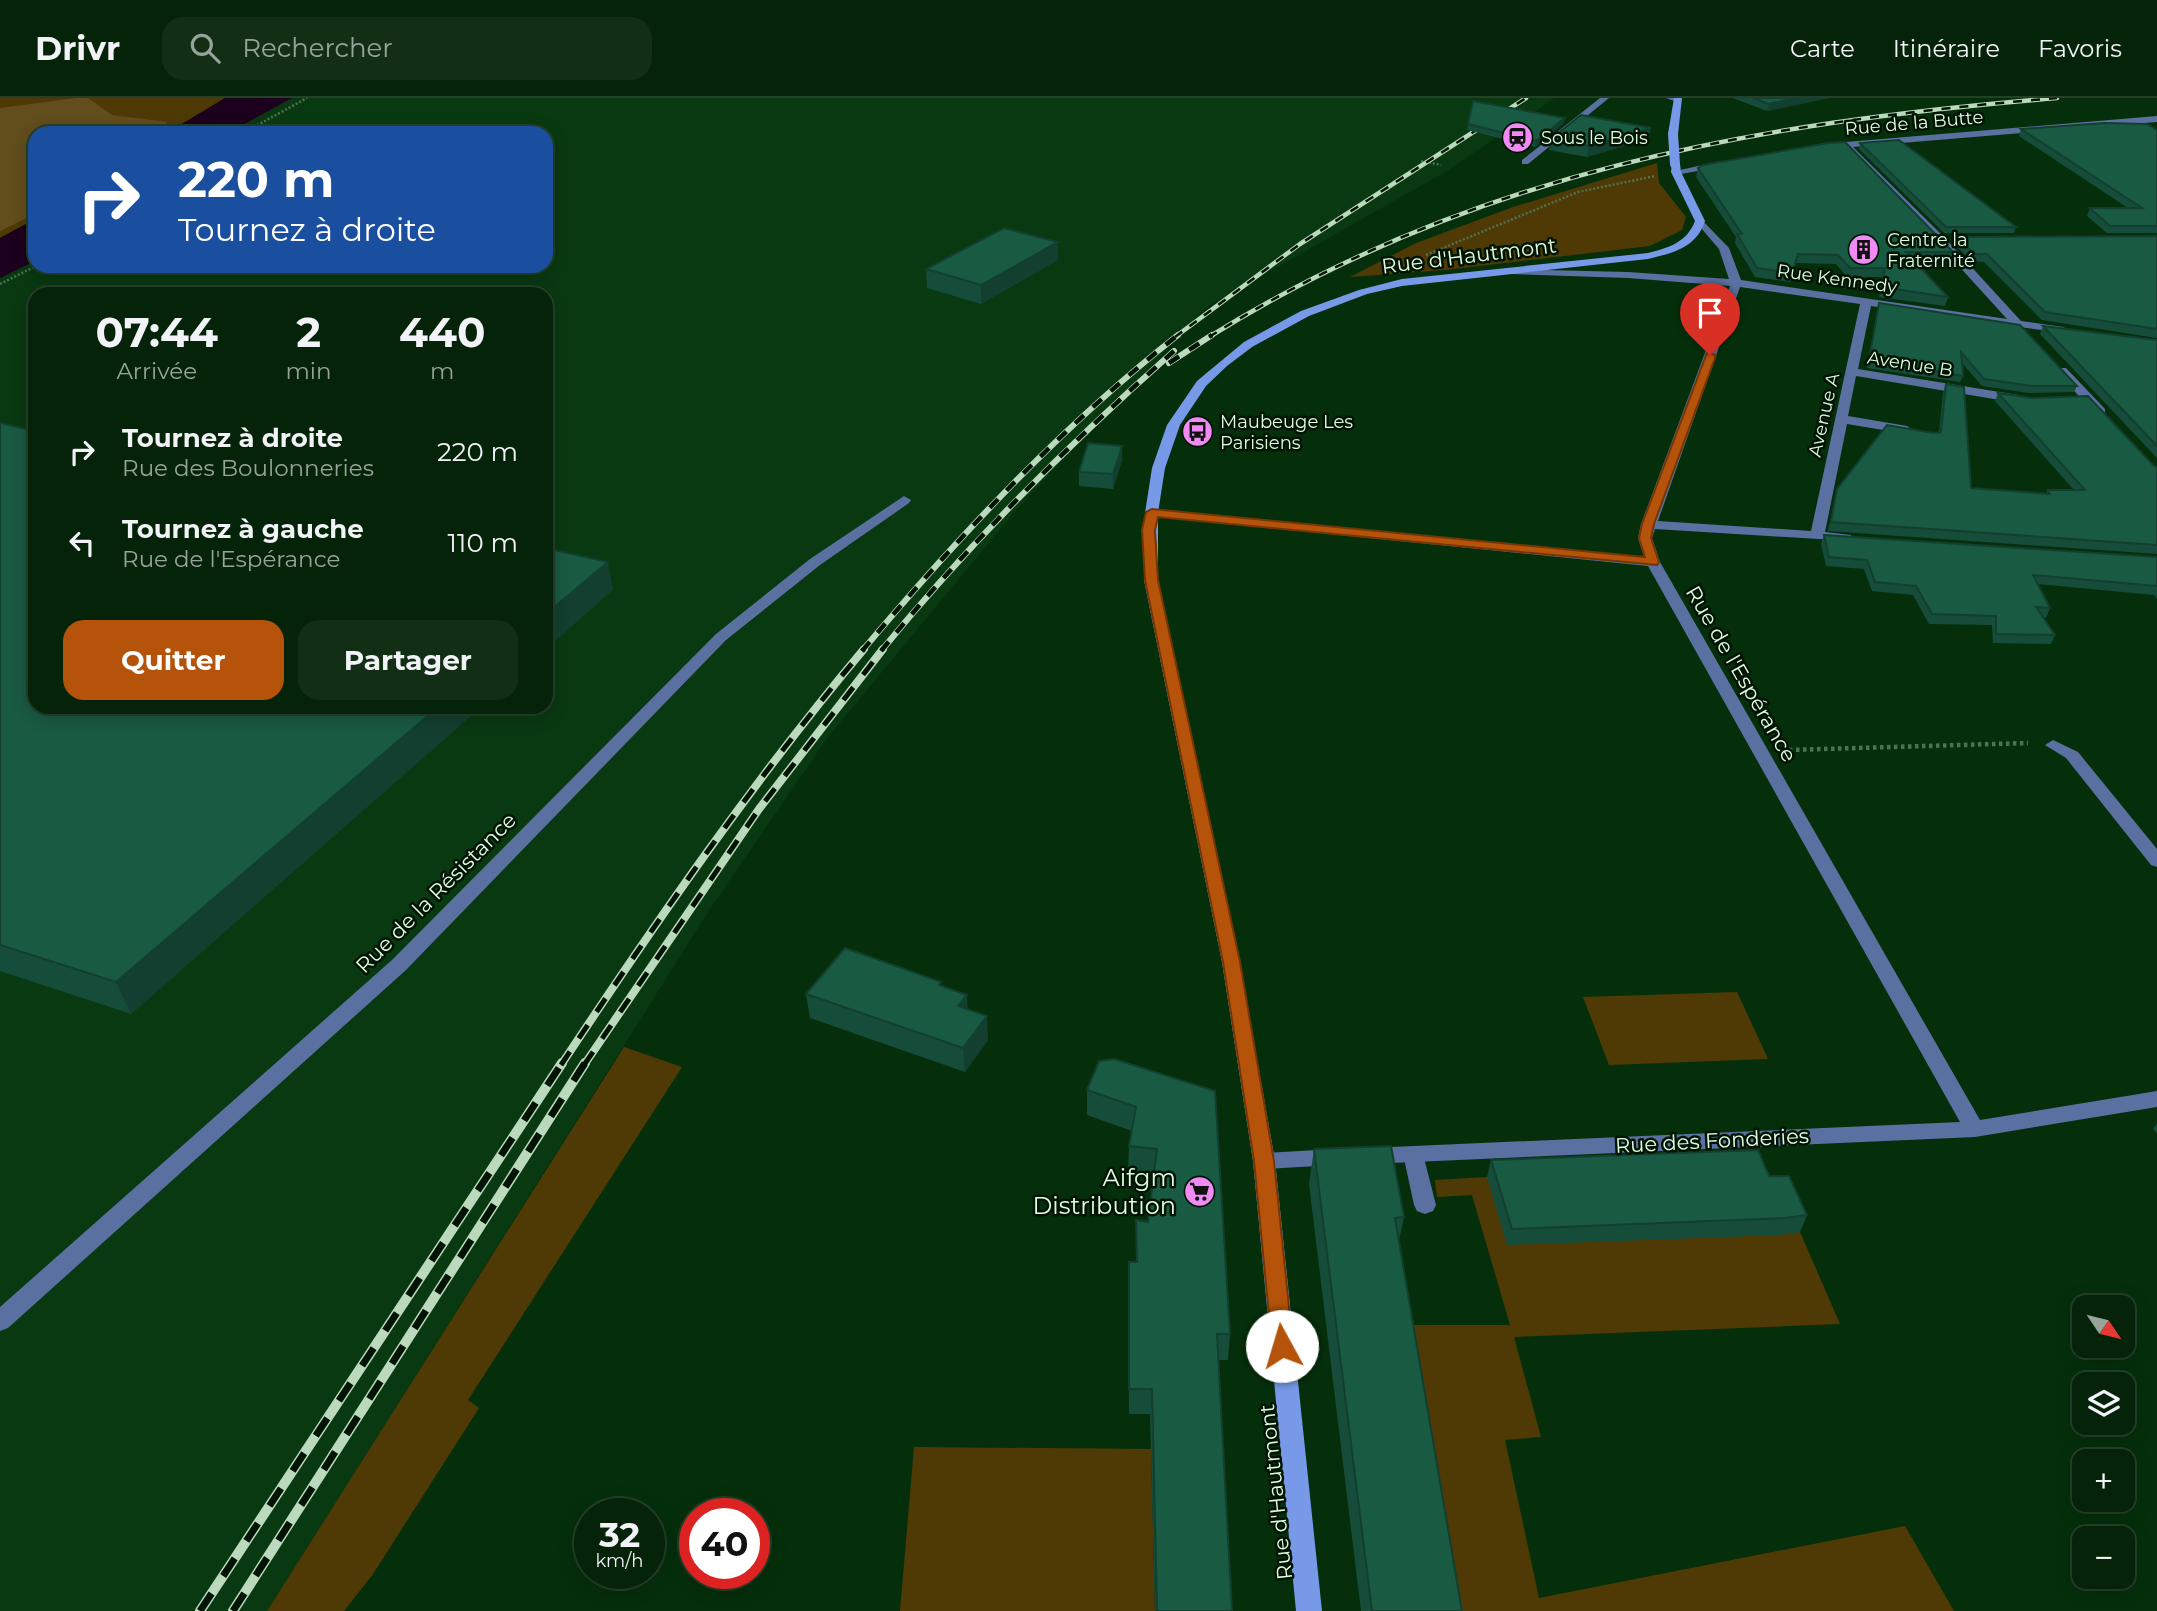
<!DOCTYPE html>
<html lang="fr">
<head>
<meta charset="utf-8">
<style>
	body { margin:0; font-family:Montserrat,sans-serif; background:#122f16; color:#f1f3f6; height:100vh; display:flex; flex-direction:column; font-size:26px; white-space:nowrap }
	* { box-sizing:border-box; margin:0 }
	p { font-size:23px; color:#97a49c }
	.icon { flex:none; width:38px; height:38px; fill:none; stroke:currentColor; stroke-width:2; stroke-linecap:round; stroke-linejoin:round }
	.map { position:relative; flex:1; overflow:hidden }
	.drawer { position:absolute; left:28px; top:189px; width:525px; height:427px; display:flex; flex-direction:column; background:#042308; border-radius:21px; box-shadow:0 4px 18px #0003,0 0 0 2px #254029 }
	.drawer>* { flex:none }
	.hud { position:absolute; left:28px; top:28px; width:525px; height:147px; border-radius:21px; box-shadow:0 4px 18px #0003,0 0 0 2px #254029; background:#1a4fa0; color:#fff; overflow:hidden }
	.needle { width:46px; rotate:125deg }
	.buttons { position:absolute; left:2072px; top:1197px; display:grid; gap:14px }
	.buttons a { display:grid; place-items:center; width:63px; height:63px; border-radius:14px; background:#042308; box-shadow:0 4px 18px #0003,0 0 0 2px #254029; font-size:35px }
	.speed { position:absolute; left:574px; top:1400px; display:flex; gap:14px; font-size:35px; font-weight:700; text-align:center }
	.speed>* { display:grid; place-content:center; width:91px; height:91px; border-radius:50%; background:#042308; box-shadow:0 4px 18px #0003,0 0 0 2px #254029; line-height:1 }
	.speed small { font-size:18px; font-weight:400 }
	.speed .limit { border:10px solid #d22; background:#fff; color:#111 }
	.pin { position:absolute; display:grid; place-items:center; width:60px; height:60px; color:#fff; margin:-72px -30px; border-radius:50% 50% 50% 0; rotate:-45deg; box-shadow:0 0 7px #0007 }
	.pin .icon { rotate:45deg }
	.me { position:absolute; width:77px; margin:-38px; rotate:354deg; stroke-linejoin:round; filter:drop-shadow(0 0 5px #0008) }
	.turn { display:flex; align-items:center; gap:24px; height:147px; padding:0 35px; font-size:32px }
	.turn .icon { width:91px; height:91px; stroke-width:2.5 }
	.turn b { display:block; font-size:49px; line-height:60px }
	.eta { display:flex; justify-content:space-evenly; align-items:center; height:119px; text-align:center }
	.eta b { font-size:42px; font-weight:700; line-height:49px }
	.primary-button { display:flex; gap:14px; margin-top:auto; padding:14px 35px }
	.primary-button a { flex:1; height:80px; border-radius:21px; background:#b45309; color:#fff; font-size:28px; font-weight:700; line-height:80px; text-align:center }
	.primary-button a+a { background:#122f16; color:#f1f3f6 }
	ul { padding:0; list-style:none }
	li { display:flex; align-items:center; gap:21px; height:91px; padding:0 35px }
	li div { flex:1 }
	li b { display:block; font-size:26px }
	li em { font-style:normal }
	header { display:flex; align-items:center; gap:42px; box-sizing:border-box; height:98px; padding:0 35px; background:#042308; border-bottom:2px solid #254029 }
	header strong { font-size:33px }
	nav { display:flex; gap:38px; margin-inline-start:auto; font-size:24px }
	.search { width:490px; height:63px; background:#122f16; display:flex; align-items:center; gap:18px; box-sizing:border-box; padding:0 24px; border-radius:21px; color:#97a49c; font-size:26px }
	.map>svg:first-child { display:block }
</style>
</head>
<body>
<header>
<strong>Drivr</strong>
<div class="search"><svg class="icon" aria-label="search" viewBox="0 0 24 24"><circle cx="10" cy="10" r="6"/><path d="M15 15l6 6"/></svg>Rechercher</div>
<nav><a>Carte</a><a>Itinéraire</a><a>Favoris</a></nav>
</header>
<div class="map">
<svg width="2157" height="1513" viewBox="0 0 2157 1513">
	<rect width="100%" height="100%" fill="#052f0b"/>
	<!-- built -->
	<path fill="#093911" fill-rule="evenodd" d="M225,0H1555L1447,73L1205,210L1016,412L828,639L710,811L267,1513H0V140L35,121V168H546V35H167ZM35,196H546V609H35Z"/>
	<!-- green -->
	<g fill="#4f3a06">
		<path d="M0,0H225L167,35H35V121L0,140Z"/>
		<path d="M1657,65L1659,85L1686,119L1682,132L1650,148L1445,172L1350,179L1416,145L1513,109Z"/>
		<path d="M1737,894L1768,961L1609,967L1583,899Z"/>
		<path d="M624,949L682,969L468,1302L479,1310L373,1476L344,1513H267Z"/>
		<path d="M1487,1079L1585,1144L1800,1134L1840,1226L1514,1239L1541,1339L1505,1342L1539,1500L1905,1428L1954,1513H1447L1401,1227H1510L1472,1097L1437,1099L1435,1082Z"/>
		<path d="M914,1349L1151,1351L1155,1513H900Z"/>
	</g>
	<!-- forest -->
	<path fill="#624d1c" d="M76,0H88L112,17L168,24L153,35H35V116L0,133V10Z"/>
	<!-- water -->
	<g fill="#1c011e">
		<path d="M225,0H292L228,35H167Z"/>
		<path d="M35,121V163L0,180V140Z"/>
	</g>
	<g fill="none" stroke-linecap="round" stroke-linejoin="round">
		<!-- path-far1 -->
		<g stroke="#4e7352" stroke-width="2.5" stroke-dasharray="2 2" stroke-linecap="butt">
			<path d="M243,35L307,0"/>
			<path d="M1421,63L1441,67"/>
			<path d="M1426,157L1578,94L1655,78"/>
			<path d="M0,186L36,168"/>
		</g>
		<!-- path -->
		<path stroke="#4e7352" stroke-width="4.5" stroke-dasharray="3.5 3.5" stroke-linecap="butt" d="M1789,652L2028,645"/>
		<!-- lane -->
		<g fill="#5a70a1" fill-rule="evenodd">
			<path d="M2053,642L2078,654L2157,751V769L2151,767L2066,660L2045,647Z"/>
			<path d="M1413,1048L1420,1050L1423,1056L1436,1107L1433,1113L1425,1116L1417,1113L1414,1107L1403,1056L1406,1050Z"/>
		</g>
		<!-- street -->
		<g fill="#5a70a1" fill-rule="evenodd">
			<path d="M1600,0H1609L1528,66H1522V62Z"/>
			<path d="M1666,0H1681V1L1677,4Z"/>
			<path d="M2157,18V24L1853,49L1944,139L2021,223L2063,229L2069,232L2063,235L1871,208L1858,271L2018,297L2024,301L2018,305L1856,278L1848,318L1907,328L1913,332L1907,336L1847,326L1825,434L1851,437V443L1655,431L1652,440L1660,464L1980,1022L2157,993V1009L1975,1039L1369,1066L1362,1064L1358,1058L1362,1052L1369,1050L1960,1024L1648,468L1152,418L1145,414L1147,411L1644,459L1638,440L1641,426L1730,188L1628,180L1511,176L1507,175V171L1628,174L1729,181L1719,151L1695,123L1700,120L1729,150L1741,182L2007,221L1936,143L1844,50L1825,51L1820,48L1822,46ZM1740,189L1860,206L1811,433L1658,423Z"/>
			<path d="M1721,63L1724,64V68L1676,77L1671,74Z"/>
			<path d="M2058,270H2066L2105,311V317H2097L2058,276Z"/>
			<path d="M904,398L911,402L909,405L820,467L726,542L406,872L8,1230L0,1233V1209L392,862L716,536L810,461Z"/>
			<path d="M1334,1051L1341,1053L1345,1059L1341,1065L1334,1067L1264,1071L1257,1069L1253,1063L1257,1057L1264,1055Z"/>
		</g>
		<!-- secondary -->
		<g fill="#7799e8" fill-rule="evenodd">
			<path d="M1674,0H1682L1678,36L1673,39L1668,36Z"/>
			<path d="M1672,64L1680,66L1681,74L1705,123C1696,150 1673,155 1648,161L1402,188L1367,196L1309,218L1252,249L1227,268L1206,288L1180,327L1165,370L1158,415V482L1240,864L1275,1063L1322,1513H1296L1253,1063L1222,864L1144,482L1145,415L1152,370L1167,327L1197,283L1244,244L1301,213L1359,192L1402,181L1648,155C1669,150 1687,144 1695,123L1671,74Z"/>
		</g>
		<defs>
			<g id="rail-far3">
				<path d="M1175,239L1300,146L1526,0"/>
				<path d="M1209,239C1472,75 1753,25 2057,0"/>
			</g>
			<g id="rail-far2">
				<path d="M1169,265L1212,237"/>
				<path d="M862,553C958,439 1061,329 1178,237"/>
				<path d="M881,553C970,444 1069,346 1174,253"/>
			</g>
			<g id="rail-far1">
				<path d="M561,967C656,824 753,683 864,551"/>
				<path d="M584,967L759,711L883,551"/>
			</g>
			<g id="rail">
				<path d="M200,1513L562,965"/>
				<path d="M233,1513L585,965"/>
			</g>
		</defs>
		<!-- rail-far3 casing -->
		<use href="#rail-far3" stroke="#bbd9bc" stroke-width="4.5"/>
		<!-- rail-far2 casing -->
		<use href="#rail-far2" stroke="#bbd9bc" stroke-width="6"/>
		<!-- rail-far1 casing -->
		<use href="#rail-far1" stroke="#bbd9bc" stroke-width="8"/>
		<!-- rail casing -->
		<use href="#rail" stroke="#bbd9bc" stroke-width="10"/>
		<!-- rail-far3 -->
		<use href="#rail-far3" stroke="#011403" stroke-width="2.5" stroke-dasharray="9" stroke-linecap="butt"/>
		<!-- rail-far2 -->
		<use href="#rail-far2" stroke="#011403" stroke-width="4.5" stroke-dasharray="12" stroke-linecap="butt"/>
		<!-- rail-far1 -->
		<use href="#rail-far1" stroke="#011403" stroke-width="5" stroke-dasharray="16" stroke-linecap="butt"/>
		<!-- rail -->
		<use href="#rail" stroke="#011403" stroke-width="7" stroke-dasharray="21" stroke-linecap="butt"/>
		<!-- secondary-bridge -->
		<path stroke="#7799e8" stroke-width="10" d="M1673,36L1675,66"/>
	</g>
	<!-- wall -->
	<g fill="#164d3a">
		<path d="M1733,0H1829L1767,13Z"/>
		<path d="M1564,25L1535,49L1467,32L1468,26Z"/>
		<path d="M2021,31L2157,32V135H2107L2087,118L2090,110H2128L2019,38Z"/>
		<path d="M1551,41H1648L1587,59L1549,52Z"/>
		<path d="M1860,45L2016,129L2014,135H1944L1859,51Z"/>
		<path d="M1698,70L1953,154L1950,163H1915L1948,199L1945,208L1879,199L1882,179H1847L1836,166L1796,165L1790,184L1755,179L1735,145L1736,139L1696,79Z"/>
		<path d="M2157,138V240L2042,222L1984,164L1971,163L1955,147L1958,139Z"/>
		<path d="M1058,144V162L981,206L927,190L926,171Z"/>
		<path d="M1879,205L2077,288L2074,294L2029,295L1982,288L1962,265L1963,278L1960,284L1867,270Z"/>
		<path d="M2043,228L2157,242V360L2040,236Z"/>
		<path d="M1946,286L1971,390L2046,396L2048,392H2074L1995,303L1998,295L2157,369V456L1828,433L1837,391L1933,335H1939L1943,295Z"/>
		<path d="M0,325L35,609H481L131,916L0,873Z"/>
		<path d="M1122,348V362L1113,391L1079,388V374Z"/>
		<path d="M1824,437L2157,459V501L2154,497L2038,486L2050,510L2046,520L2043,519L2055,537L2051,546L1993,545L1992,527L1929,526L1913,497L1872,493L1864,471L1826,468L1821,446Z"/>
		<path d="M942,888L968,911L988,942L965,974L810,920L806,896Z"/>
		<path d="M1087,992L1215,993L1230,1236L1228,1262H1218L1232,1513H1155L1150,1316H1129L1128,1189L1129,1164H1136V1122L1148,1124L1154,1076L1128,1074L1129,1048L1132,1033L1087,1017Z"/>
		<path d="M2157,1025V1035L2153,1031Z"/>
		<path d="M1314,1051L1404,1119L1399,1142L1462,1513H1361L1309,1086Z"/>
		<path d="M1491,1062L1769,1078L1807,1117L1800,1134L1779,1137L1507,1147L1487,1079Z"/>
	</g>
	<!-- shaded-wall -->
	<g fill="#123f2f">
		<path d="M1796,0H1829L1767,13L1769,6Z"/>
		<path d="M1565,20L1564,25L1535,49L1536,43Z"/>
		<path d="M1651,30L1648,41L1587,59L1589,48Z"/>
		<path d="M1058,144V162L981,206V187Z"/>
		<path d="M1122,348V362L1113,391V376Z"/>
		<path d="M608,464L613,492L546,551V516Z"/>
		<path d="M438,609H481L131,916L116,884Z"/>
		<path d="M967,897L968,920L958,908Z"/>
		<path d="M987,918L988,942L965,974L963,950Z"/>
	</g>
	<!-- building -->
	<g fill="#195a43" stroke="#123f2f" stroke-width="2">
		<path d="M1753,0H1796L1769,6Z"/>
		<path d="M1473,3L1565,20L1536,43L1468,26Z"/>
		<path d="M1581,17L1651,30L1589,48L1551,41Z"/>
		<path d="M2104,25L2147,26L2157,32V128H2110L2090,110H2142L2021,31Z"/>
		<path d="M1899,42L2016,129H1946L1860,45Z"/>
		<path d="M1845,44L1953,154H1906L1948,199L1881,189L1885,170H1850L1838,157L1798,156L1792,175L1757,170L1737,136H1742L1698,70L1703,67L1828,45Z"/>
		<path d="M1004,130L1058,144L981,187L926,171Z"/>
		<path d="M2157,138V231L2045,214L1987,156H1974L1958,139Z"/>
		<path d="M1879,205L2020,227L2077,288H2032L1984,281L1961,254L1963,278L1869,263Z"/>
		<path d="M2043,228L2157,242V348Z"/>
		<path d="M1946,286L1964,289L1971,390L2050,396L2048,392H2085L1998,295L2032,300L2088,298L2154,368L2157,369V447L1831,424L1837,391L1887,327L1933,335L1941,334Z"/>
		<path d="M0,325L35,333V609H438L116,884L0,847Z"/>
		<path d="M1088,345L1122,348L1113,376L1079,374Z"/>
		<path d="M1824,437L2157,459V488L2033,477L2050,510L2036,509L2055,537L1996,536V518L1932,516L1916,488L1875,484L1867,462L1829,459Z"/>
		<path d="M546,450L608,464L546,516Z"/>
		<path d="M845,850L941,884L939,887L967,897L958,908L987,918L963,950L806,896Z"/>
		<path d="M1114,961L1215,993L1230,1236H1217L1232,1513H1157L1152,1291H1129V1164H1137L1136,1122L1148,1124L1157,1051L1129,1048L1136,1009L1087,992L1099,963Z"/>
		<path d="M1391,1048L1404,1119L1395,1120L1462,1513H1372L1314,1051Z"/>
		<path d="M1758,1052L1769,1078H1789L1807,1117L1785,1120L1512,1131L1491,1062Z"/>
	</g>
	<!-- route -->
	<path fill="#b45309" stroke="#753606" stroke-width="2" d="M1707,255L1716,257L1654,426L1651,440L1659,464L1657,467L1158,419L1155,432L1158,482L1240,864L1274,1063L1293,1248L1290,1254L1282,1257L1275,1254L1272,1248L1254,1063L1223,864L1145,482L1142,432L1146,414L1152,411L1645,459L1639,440L1642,426Z"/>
	<!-- icons -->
	<defs>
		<symbol id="station-disc" viewBox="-11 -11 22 22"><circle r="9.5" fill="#f08bf5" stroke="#011403"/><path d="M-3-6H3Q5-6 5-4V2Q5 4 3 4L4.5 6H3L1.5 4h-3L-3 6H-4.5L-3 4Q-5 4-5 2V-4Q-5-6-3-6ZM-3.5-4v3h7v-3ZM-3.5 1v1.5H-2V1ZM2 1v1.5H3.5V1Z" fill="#111"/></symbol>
		<symbol id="building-disc" viewBox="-11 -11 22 22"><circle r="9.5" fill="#f08bf5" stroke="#011403"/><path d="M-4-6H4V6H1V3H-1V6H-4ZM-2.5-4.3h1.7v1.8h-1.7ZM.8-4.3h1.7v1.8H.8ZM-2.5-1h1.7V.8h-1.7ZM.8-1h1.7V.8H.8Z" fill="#111"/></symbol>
		<symbol id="bus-disc" viewBox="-11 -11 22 22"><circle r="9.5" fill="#f08bf5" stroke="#011403"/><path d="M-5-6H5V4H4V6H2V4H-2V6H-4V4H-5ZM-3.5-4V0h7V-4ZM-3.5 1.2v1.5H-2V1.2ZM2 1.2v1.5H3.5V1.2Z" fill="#111"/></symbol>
		<symbol id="supermarket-disc" viewBox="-11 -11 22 22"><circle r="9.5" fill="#f08bf5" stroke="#011403"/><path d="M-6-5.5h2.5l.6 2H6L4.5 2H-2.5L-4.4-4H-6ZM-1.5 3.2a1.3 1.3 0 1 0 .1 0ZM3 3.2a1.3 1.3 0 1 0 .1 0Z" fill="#111"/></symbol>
	</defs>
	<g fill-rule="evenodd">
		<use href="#station-disc" x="1500" y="22" width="35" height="35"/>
		<use href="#building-disc" x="1846" y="134" width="35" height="35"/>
		<use href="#bus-disc" x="1180" y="316" width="35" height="35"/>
		<use href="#supermarket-disc" x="1182" y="1076" width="35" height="35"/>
	</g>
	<g text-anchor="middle" stroke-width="5" stroke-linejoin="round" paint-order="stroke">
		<!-- far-street labels -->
		<g font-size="18" fill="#e1fde1" stroke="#011403">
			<text transform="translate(1914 25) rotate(-5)" y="6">Rue de la Butte</text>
			<text transform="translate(1837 181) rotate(8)" y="6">Rue Kennedy</text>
			<text transform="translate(1910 266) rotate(9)" y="6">Avenue B</text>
			<text transform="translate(1824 317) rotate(-77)" y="6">Avenue A</text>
		</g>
		<!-- far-poi labels -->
		<g font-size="18" fill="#e1fde1" stroke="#011403" text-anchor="start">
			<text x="1541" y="46">Sous le Bois</text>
			<text x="1887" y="148">Centre la<tspan x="1887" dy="21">Fraternité</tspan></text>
			<text x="1220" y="330">Maubeuge Les<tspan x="1220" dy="21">Parisiens</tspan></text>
		</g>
		<!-- street labels -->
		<g font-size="21" fill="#e1fde1" stroke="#011403">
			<text transform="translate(1469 158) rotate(-7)" y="7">Rue d'Hautmont</text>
			<text transform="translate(1741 576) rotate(60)" y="7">Rue de l'Espérance</text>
			<text transform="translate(436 795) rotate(-45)" y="7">Rue de la Résistance</text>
			<text transform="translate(1712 1043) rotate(-3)" y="7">Rue des Fonderies</text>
			<text transform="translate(1276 1394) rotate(-96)" y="7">Rue d'Hautmont</text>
		</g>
		<!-- near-poi labels -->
		<g font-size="24" fill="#e1fde1" stroke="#011403" text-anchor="end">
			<text x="1176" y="1088">Aifgm<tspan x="1176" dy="28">Distribution</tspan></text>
		</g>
	</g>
</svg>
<div class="buttons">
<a><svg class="needle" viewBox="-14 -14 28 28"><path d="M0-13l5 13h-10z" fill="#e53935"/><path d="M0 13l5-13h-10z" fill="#97a49c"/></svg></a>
<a><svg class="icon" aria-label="layers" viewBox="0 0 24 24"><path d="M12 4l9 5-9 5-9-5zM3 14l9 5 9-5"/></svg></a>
<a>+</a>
<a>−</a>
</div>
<div class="speed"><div>32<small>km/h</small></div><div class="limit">40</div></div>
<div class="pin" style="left:1710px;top:257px;background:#d93025"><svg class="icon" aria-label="arrive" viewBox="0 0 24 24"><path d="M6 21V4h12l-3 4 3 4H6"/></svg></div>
<svg class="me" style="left:1282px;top:1248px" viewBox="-20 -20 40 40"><circle r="19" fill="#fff"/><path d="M0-13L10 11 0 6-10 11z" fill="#b45309"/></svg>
<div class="hud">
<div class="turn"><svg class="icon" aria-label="right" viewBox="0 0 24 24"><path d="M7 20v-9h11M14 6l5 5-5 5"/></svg><div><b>220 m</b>Tournez à droite</div></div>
</div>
<section class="drawer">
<div class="eta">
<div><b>07:44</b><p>Arrivée</p></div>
<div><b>2</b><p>min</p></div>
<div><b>440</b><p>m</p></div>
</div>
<ul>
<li><svg class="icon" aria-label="right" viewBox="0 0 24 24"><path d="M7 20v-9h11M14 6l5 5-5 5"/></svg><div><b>Tournez à droite</b><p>Rue des Boulonneries</p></div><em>220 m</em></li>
<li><svg class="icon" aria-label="left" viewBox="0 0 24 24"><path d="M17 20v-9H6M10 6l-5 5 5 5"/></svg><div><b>Tournez à gauche</b><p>Rue de l'Espérance</p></div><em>110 m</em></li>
</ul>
<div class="primary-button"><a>Quitter</a><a>Partager</a></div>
</section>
</div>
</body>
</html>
